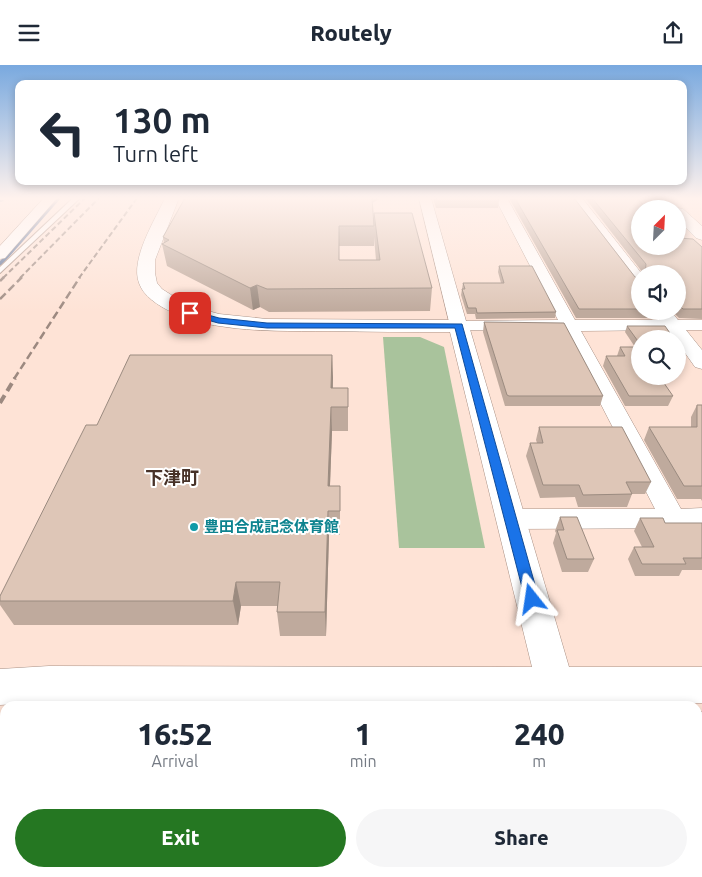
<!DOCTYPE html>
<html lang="en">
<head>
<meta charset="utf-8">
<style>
	body { margin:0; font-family:Ubuntu,"Noto Sans JP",sans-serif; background:#f6f6f7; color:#1f2937; height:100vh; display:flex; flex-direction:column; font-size:19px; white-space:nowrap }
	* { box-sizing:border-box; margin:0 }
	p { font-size:16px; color:#747a83 }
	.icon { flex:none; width:28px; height:28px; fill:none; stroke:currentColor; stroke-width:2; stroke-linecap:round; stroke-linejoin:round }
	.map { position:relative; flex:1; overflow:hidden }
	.sheet { position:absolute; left:0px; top:636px; width:702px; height:176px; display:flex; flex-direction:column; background:#fff; border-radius:15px 15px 0 0; box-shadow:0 2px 8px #0003 }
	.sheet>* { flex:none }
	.banner { position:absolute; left:15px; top:15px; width:672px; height:105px; border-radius:10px; box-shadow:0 2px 8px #0003; background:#fff; color:#1f2937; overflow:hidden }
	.needle { width:32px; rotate:24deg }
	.tools { position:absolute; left:631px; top:135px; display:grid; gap:10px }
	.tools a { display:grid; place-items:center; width:55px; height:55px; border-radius:50%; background:#fff; box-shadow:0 2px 8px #0003; font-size:25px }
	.pin { position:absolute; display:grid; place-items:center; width:42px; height:42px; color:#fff; margin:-21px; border-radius:10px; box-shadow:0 2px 8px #0006 }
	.me { position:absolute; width:55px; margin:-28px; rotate:345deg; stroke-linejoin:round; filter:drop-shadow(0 0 4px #0008) }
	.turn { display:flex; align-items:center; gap:18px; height:105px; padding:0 15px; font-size:22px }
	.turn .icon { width:65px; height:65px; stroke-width:2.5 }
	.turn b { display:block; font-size:35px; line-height:42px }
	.eta { display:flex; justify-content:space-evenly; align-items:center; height:85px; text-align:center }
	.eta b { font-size:30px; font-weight:800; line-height:35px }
	.primary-button { display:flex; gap:10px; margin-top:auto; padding:10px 15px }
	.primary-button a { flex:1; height:58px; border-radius:30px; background:#257722; color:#fff; font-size:20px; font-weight:800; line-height:58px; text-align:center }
	.primary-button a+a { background:#f6f6f7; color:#1f2937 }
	header { display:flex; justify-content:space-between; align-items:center; height:65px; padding:0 15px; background:#fff; font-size:22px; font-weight:800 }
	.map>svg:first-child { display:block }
</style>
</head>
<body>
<header><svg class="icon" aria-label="menu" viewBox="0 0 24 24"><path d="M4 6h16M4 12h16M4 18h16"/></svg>Routely<svg class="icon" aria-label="share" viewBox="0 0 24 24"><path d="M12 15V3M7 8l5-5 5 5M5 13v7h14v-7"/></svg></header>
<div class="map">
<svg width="702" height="812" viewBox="0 0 702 812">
	<rect width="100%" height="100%" fill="#fee3d6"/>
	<!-- green -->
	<path fill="#a9c39c" d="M383,272H420L444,282L485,483H399Z"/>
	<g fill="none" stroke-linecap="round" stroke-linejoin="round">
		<!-- stream -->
		<g fill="#5d749b" fill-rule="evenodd">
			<path d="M57,133H61L2,200H0V196Z"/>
			<path d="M0,135H3L4,136L0,137Z"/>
		</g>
		<defs>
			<path id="lane" d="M73,133H80L0,208V202Z"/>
			<g id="street">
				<path d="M44,133H57L5,193L0,194V181Z"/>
				<path d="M419,133H431L466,256L558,255L495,133H507L575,255H660L658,252L661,248C670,246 673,248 678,255H702V265H686L702,285V304L695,302L678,278V274H674L668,265L581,266L681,444L702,443V463L511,464L502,461L498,454L502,447L511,444H655L563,266L453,265L450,261Z"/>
				<path d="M569,133H582L642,209H640V222L634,220Z"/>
			</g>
			<g id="secondary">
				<path d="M165,133H179L155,195V208L157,218L162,224L187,240L219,249L267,254L459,255L466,257L469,261L569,602H702V638H579L580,641H542L541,638L49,637L0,640V604L49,601L532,602L450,267C410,267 369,267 329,266C292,266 256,267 219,261C196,258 147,243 139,218C130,194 155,155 165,133Z"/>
				<path d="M678,143L683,144L702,161V175L696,173L678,155V144H673Z"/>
				<rect x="698" y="647" width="4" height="40"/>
				<path d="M5,752V808H9L0,811V754Z"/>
				<path d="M581,808H628L630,812H582Z"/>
			</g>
		</defs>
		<!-- lane casing -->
		<use href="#lane" stroke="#a99084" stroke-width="2"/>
		<!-- street casing -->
		<use href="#street" stroke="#a99084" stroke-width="1"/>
		<!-- secondary casing -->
		<use href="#secondary" stroke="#a99084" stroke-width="1"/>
		<!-- lane -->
		<use href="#lane" fill="#fff" fill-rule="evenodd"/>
		<!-- street -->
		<use href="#street" fill="#fff" fill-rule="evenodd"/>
		<!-- secondary -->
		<use href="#secondary" fill="#fff" fill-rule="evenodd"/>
		<!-- rail-far2 -->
		<g stroke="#9c8980" stroke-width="2" stroke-dasharray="5.5 3" stroke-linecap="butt">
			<path d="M3,213L85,133"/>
			<path d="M20,213L99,133"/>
			<path d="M79,213L137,133"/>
		</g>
		<!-- rail-far1 -->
		<g stroke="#9c8980" stroke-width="2.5" stroke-dasharray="8 4" stroke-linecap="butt">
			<path d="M0,216L4,212"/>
			<path d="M0,234L22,212"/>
			<path d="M14,314L80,212"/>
		</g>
		<!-- rail -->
		<path stroke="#9c8980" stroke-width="4" stroke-dasharray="9 5" stroke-linecap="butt" d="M0,338L15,313"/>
	</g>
	<!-- wall -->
	<g fill="#bfaa9d" fill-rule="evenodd">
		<path d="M381,133L372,138L374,157V148L432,223L430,246L269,247L260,242L253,245L167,201L162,179L164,178L163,172ZM374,172L376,195H339V181H374Z"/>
		<path d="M433,133H498L499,136L498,143H436Z"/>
		<path d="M509,133H574L635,212L640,214V246H663L660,247L656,253H576Z"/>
		<path d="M585,133H637L640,181L702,182V254L679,253L674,248L670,246H678V209H643V208Z"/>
		<path d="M499,201L556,247L555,253L476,254L475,249H467L461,230L463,218H501L498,207Z"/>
		<path d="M484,257L603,331L600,341H505L483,267Z"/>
		<path d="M627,261L640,274V311L673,331L668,341H625L603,301L606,291H617L620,282H635L625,267Z"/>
		<path d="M678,279L681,284L678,290Z"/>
		<path d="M332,290L333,323H348V366H332L330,421H340V470H329L326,571H280L277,547L278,541H241L238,560H14L0,540V531L97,360Z"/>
		<path d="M697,340H702V436L701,434H677L644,375L649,362H691V352Z"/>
		<path d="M539,362L651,417L645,429H632L627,442H578L575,432L540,433L526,391L530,378H537L536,375Z"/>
		<path d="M560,452L594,494L588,507H562L553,478L556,468L555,466Z"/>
		<path d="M640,453L665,458H702V505H682L679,511H635L628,494L634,482H642L634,466Z"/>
		<path d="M702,718V812H661L659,808H698V723Z"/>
	</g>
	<!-- shaded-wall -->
	<g fill="#9b8b80">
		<path d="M370,133H381L370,139Z"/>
		<path d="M257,220L260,242L253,245L250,223Z"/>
		<path d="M332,290L333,313L332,342L331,323Z"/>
		<path d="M331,342L332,366L329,445L328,421Z"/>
		<path d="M328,446L329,470L326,571L325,547Z"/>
		<path d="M236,517L241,541L238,560L233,536Z"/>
	</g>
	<!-- building -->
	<g fill="#dec6b7" stroke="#9b8b80">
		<path d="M185,133H372L374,161H339V195H380L374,148H412L432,223L267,224L257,220L250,223L162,179L169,175L163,172Z"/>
		<path d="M436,133H498L499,136H437Z"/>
		<path d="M515,133H574L635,212L640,214V244H579Z"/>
		<path d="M592,133H637L647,144H640V181H678V173L693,174L702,182V244H683L678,239V209H645L646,199Z"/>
		<path d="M499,201H532L556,247L477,248L476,243H468L462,224H465L463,218H504Z"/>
		<path d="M484,257L564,258L603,331H509L507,330Z"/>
		<path d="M627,261H665L674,274H640V279Z"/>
		<path d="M678,279L681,284H678Z"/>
		<path d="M620,282H640V311H659L673,331H629L606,291H625Z"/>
		<path d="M130,290H332L331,323H348V342H331L328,421H340V446H328L325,547H277L280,517H236L233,536H0V531L86,360H97Z"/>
		<path d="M697,340H702V421H684L649,362H697Z"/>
		<path d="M539,362H622L651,417H626L632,429L583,430L579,420H543L530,378H543Z"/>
		<path d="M560,452H577L594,494H567L557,465H564Z"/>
		<path d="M640,453H663L665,458H702V493H683L686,499H642L634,482H654Z"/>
		<path d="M702,725V787L698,783V734Z"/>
		<path d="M698,787L702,799V812H674L673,808H698Z"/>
		<path d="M70,808H499L500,812H69Z"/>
	</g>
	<!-- sky -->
	<linearGradient id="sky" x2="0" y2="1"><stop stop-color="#79a9df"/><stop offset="0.54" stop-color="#fff2ed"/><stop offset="1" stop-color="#fff2ed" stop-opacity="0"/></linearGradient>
	<rect width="702" height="247" fill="url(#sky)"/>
	<!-- route -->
	<path fill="#1a73e8" stroke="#114b97" d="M190,245L219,253L267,258L462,259L539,534L537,538L532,539L527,538L525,534L455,263H267L218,258L187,249V246Z"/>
	<!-- markers -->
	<circle fill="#0f9aa8" stroke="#fff" stroke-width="2" cx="194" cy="462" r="5"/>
	<g text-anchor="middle" stroke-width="4" stroke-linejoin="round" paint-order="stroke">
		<!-- culture labels -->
		<g font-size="15" font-weight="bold" fill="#0d838f" stroke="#fff" text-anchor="start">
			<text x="204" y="467">豊田合成記念体育館</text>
		</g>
		<!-- quarter labels -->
		<g font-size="18" font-weight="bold" fill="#473228" stroke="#fff">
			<text x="172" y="419">下津町</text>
		</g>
	</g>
</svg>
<div class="tools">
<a><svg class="needle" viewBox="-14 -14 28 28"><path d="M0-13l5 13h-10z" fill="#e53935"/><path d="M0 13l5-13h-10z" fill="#747a83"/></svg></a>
<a><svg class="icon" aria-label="sound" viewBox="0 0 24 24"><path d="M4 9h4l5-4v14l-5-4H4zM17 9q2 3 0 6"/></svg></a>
<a><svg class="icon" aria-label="search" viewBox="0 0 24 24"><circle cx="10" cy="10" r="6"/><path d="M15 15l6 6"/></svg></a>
</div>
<div class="pin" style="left:190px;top:248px;background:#d93025"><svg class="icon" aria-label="arrive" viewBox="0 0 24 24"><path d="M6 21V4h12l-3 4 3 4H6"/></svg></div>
<svg class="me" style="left:532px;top:534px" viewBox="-20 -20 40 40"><path d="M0-17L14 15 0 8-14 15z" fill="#1a73e8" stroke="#fff" stroke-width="4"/></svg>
<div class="banner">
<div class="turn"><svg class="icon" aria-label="left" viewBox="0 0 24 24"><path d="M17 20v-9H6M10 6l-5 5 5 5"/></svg><div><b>130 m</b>Turn left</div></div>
</div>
<section class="sheet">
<div class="eta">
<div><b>16:52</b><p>Arrival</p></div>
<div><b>1</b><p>min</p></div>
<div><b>240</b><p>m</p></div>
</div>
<div class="primary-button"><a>Exit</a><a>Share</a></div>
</section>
</div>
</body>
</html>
